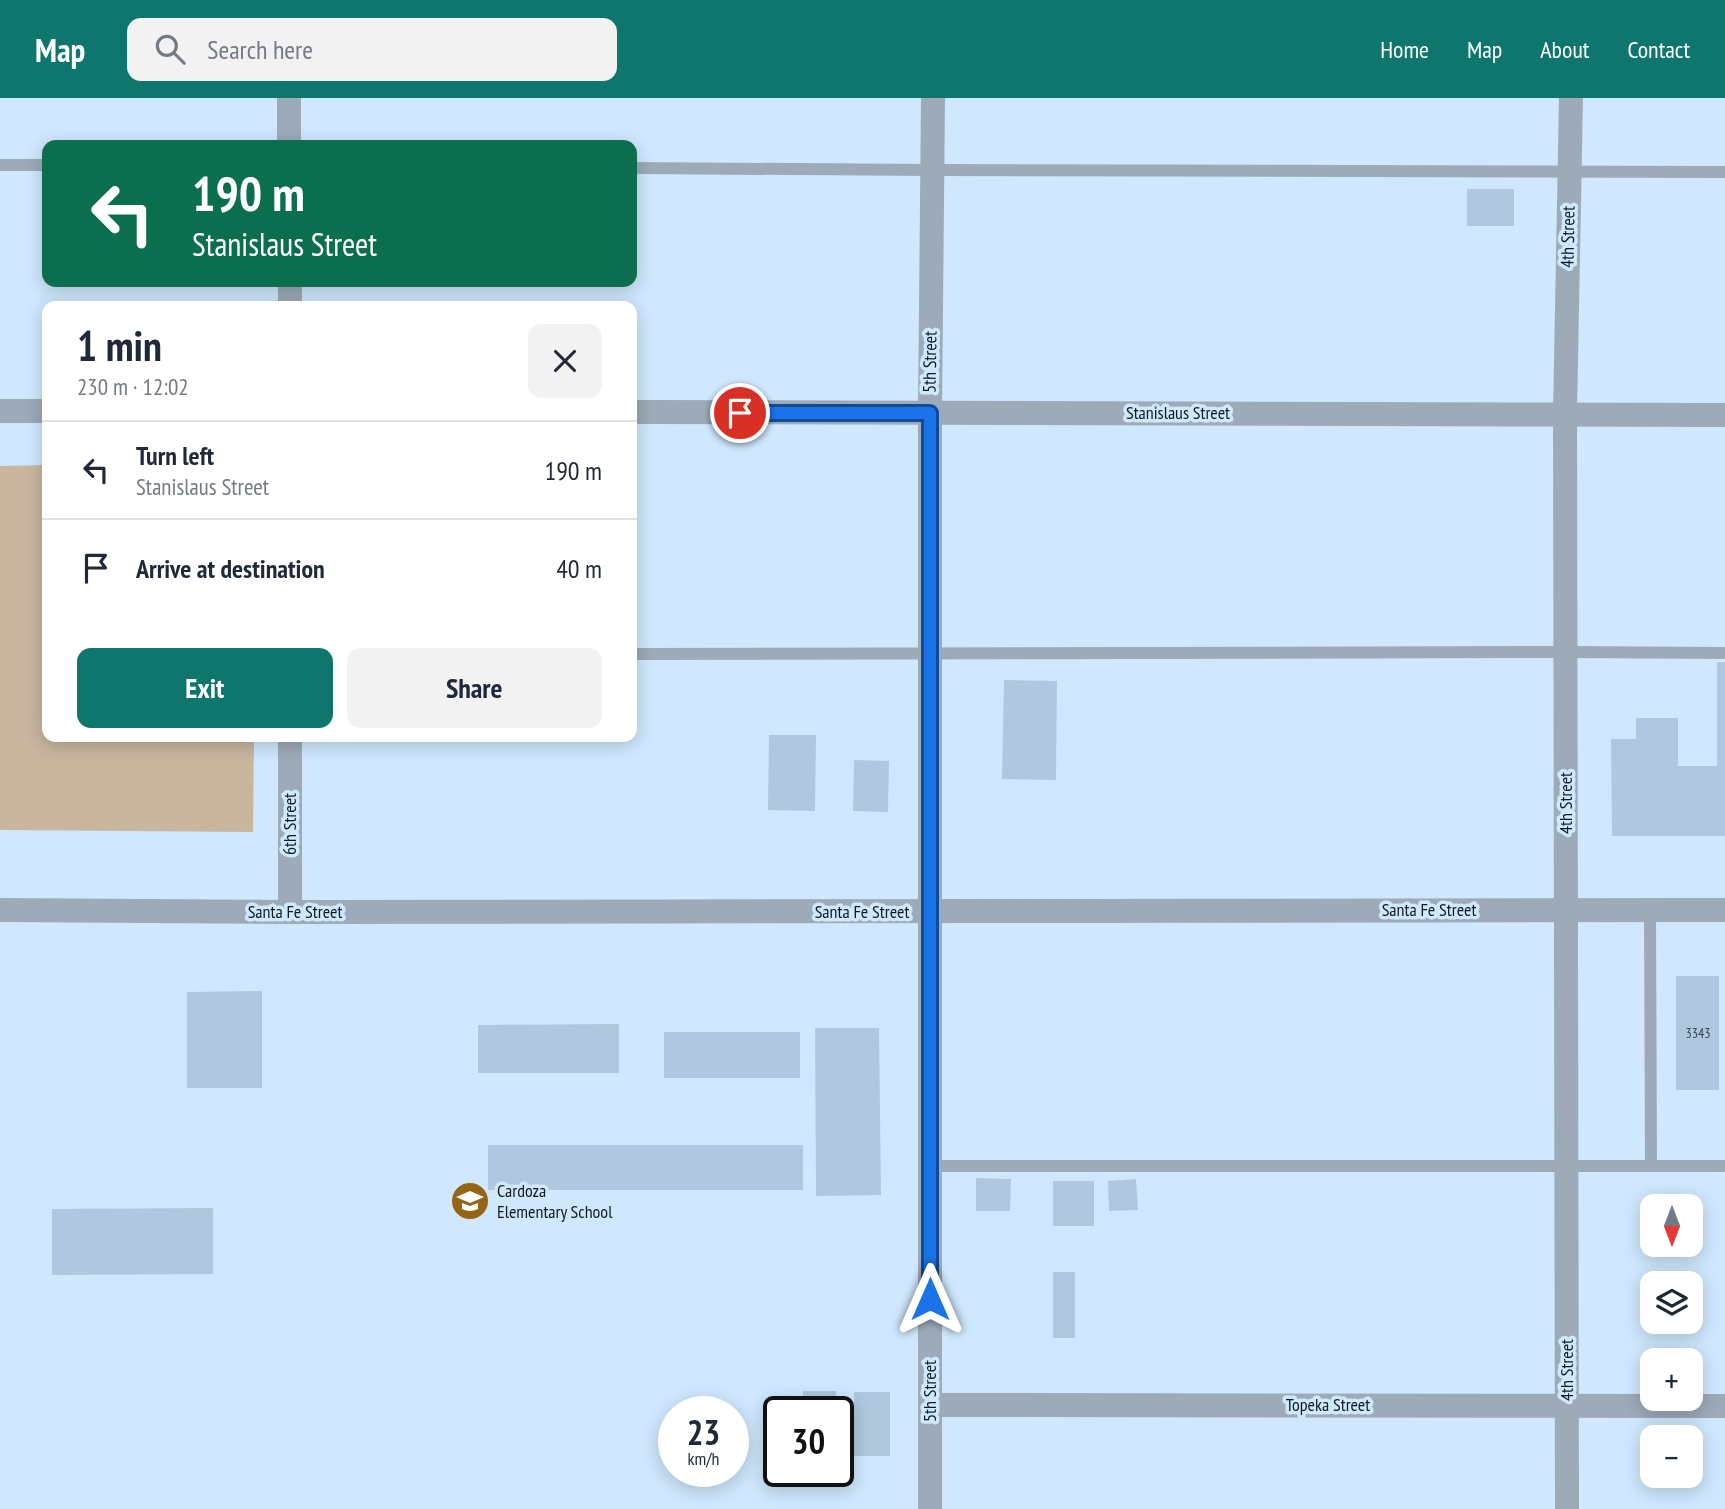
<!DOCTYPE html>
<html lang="en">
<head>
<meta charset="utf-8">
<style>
	body { margin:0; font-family:"PT Sans Narrow",sans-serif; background:#f2f2f3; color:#1f2937; height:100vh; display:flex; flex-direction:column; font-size:26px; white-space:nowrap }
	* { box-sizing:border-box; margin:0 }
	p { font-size:23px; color:#747a83 }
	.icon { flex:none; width:38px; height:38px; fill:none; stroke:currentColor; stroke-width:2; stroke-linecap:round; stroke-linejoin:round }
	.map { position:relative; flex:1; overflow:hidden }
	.side { position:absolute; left:42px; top:203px; width:595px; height:441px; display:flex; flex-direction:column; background:#fff; border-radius:14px; box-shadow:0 4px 18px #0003 }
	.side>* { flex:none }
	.hud { position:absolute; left:42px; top:42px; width:595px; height:147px; border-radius:14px; box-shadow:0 4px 18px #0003; background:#0b6e4f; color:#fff; overflow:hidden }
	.needle { width:46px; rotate:180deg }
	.fabs { position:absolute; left:1640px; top:1096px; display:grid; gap:14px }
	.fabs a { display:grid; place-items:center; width:63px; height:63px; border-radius:14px; background:#fff; box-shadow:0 4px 18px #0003; font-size:35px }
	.speed { position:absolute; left:658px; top:1298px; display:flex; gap:14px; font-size:35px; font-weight:700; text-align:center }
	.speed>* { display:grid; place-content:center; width:91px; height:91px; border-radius:50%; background:#fff; box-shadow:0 4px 18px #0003; line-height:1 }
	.speed small { font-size:18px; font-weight:400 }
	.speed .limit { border:4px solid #111; border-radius:10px; background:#fff; color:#111 }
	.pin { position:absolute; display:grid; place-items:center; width:60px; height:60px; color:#fff; margin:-30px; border:4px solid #fff; border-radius:50%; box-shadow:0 2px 7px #0007 }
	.me { position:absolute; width:77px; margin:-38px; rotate:0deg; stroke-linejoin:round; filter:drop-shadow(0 0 5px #0008) }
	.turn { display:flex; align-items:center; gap:24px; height:147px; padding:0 35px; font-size:32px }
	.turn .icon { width:91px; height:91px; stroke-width:2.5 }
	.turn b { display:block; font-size:49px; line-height:60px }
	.round { display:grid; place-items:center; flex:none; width:74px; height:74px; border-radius:14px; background:#f2f2f3 }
	.overview { display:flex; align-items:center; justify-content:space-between; height:119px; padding:0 35px }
	h1 { font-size:42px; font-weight:600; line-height:52px }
	.cta { display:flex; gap:14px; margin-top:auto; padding:14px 35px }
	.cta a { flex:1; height:80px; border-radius:14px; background:#0f766e; color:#fff; font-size:28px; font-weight:600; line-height:80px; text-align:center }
	.cta a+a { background:#f2f2f3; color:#1f2937 }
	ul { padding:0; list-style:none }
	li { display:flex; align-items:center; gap:21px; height:98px; padding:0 35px; border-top:2px solid #e0e1e3 }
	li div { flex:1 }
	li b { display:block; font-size:26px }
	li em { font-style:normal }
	header { display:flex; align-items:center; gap:42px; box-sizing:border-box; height:98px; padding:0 35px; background:#0f766e; color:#fff }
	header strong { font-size:33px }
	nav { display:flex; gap:38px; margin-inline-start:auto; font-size:24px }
	.search { width:490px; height:63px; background:#f2f2f3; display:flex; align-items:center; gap:18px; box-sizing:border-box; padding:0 24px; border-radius:14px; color:#747a83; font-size:26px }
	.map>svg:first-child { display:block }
</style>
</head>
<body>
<header>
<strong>Map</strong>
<div class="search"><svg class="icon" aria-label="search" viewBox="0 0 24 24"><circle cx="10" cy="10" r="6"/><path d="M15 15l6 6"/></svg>Search here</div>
<nav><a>Home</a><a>Map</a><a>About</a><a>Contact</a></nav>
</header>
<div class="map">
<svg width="1725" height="1411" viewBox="0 0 1725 1411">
	<rect width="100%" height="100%" fill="#cfe8fe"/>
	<!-- green -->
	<path fill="#c9b69f" d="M47,367V639H254L253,734L0,732V368Z"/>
	<!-- building -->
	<g fill="#afc8dd">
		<rect x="1467" y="91" width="47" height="37"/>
		<path d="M1717,564H1725V738H1612L1611,641H1636V620H1678V668H1717Z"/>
		<path d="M1004,582L1057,583L1056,682L1002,681Z"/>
		<path d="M769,637H816L815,713L768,712Z"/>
		<path d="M854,662L889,663L888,714L853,713Z"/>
		<rect x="1676" y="878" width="43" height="114"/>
		<path d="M262,893V990H187V894Z"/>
		<path d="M619,926V975H478V927Z"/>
		<path d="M815,930H879L881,1097L816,1098Z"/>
		<rect x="664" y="934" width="136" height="46"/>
		<rect x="488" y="1047" width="315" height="45"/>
		<path d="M976,1080L1011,1081L1010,1113H976Z"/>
		<path d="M1136,1081L1138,1112L1109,1113L1108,1083Z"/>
		<rect x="1053" y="1083" width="41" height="45"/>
		<path d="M213,1110V1176L52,1177V1111Z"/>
		<rect x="1053" y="1174" width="22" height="66"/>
		<rect x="803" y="1293" width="33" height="21"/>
		<rect x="854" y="1294" width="36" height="64"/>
	</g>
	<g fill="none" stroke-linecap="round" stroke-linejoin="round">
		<!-- service -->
		<g stroke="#9dabb8" stroke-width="12">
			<path d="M0,67H47"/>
			<path d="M632,70L933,72L1725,74"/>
			<path d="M632,556L1565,554L1725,555"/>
			<path d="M1650,812L1651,1068"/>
			<path d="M930,1068H1725"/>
		</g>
		<!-- minor -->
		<g stroke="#9dabb8" stroke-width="24">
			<path d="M289,0V47"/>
			<path d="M290,184V208"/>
			<path d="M0,313H47"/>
			<path d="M632,314L1725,317"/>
			<path d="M290,639V814"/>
			<path d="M0,812L290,814L1725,812"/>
			<path d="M930,1307L1725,1308"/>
			<path d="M930,1411V315L933,0"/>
			<path d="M1567,1411L1565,316L1571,0"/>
		</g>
	</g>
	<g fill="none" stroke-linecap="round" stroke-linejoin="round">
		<defs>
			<path id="route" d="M740,315H930V1201"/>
		</defs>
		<!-- route casing -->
		<use href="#route" stroke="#114b97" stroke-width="18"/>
		<!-- route -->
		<use href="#route" stroke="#1a73e8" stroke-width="12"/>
	</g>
	<!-- icons -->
	<defs>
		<symbol id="school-disc" viewBox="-11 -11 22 22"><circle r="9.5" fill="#956415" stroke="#cfe8fe"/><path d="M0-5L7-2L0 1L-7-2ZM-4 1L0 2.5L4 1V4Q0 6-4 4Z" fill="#fff"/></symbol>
	</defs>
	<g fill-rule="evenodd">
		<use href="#school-disc" x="448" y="1081" width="44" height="44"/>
	</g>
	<g text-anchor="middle" stroke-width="7" stroke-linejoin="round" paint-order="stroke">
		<!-- number labels -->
		<g font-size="14" fill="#384650">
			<text x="1698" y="940">3343</text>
		</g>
		<!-- street labels -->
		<g font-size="18" fill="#111a21" stroke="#cfe8fe">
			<text transform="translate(1568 139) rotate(-89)" y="6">4th Street</text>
			<text transform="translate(930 264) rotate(-89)" y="6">5th Street</text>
			<text x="1178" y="321">Stanislaus Street</text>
			<text transform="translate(1566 705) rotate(-90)" y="6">4th Street</text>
			<text transform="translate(290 726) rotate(-90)" y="6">6th Street</text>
			<text x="1429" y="818">Santa Fe Street</text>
			<text x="295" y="820">Santa Fe Street</text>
			<text x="862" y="820">Santa Fe Street</text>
			<text transform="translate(1567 1272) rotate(-90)" y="6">4th Street</text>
			<text transform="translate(930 1293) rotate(-90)" y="6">5th Street</text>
			<text x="1328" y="1313">Topeka Street</text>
		</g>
		<!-- poi labels -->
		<g font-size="18" fill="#111a21" stroke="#cfe8fe" text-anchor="start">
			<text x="497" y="1099">Cardoza<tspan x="497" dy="21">Elementary School</tspan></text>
		</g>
	</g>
</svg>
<div class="fabs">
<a><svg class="needle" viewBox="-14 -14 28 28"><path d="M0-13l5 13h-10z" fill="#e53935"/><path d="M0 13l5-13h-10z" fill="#747a83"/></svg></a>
<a><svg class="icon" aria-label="layers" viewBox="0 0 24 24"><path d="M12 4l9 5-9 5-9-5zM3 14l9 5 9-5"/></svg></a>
<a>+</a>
<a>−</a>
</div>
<div class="speed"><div>23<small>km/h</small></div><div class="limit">30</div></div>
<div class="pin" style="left:740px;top:315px;background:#d93025"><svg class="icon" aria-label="arrive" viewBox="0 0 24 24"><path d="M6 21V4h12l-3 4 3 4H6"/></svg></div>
<svg class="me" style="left:930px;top:1201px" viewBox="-20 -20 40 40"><path d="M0-17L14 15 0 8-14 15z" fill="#1a73e8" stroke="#fff" stroke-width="4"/></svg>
<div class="hud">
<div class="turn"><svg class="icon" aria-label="left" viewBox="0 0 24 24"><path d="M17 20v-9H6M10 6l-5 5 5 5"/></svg><div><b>190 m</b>Stanislaus Street</div></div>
</div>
<section class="side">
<div class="overview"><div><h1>1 min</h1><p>230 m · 12:02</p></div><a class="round"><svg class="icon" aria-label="close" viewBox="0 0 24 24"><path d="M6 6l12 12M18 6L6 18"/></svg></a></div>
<ul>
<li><svg class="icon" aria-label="left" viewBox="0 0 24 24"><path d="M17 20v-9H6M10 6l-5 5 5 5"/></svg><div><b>Turn left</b><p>Stanislaus Street</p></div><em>190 m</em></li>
<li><svg class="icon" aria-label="arrive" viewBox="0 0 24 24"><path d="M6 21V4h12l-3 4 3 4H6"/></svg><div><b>Arrive at destination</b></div><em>40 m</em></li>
</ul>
<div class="cta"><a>Exit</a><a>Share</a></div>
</section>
</div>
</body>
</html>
